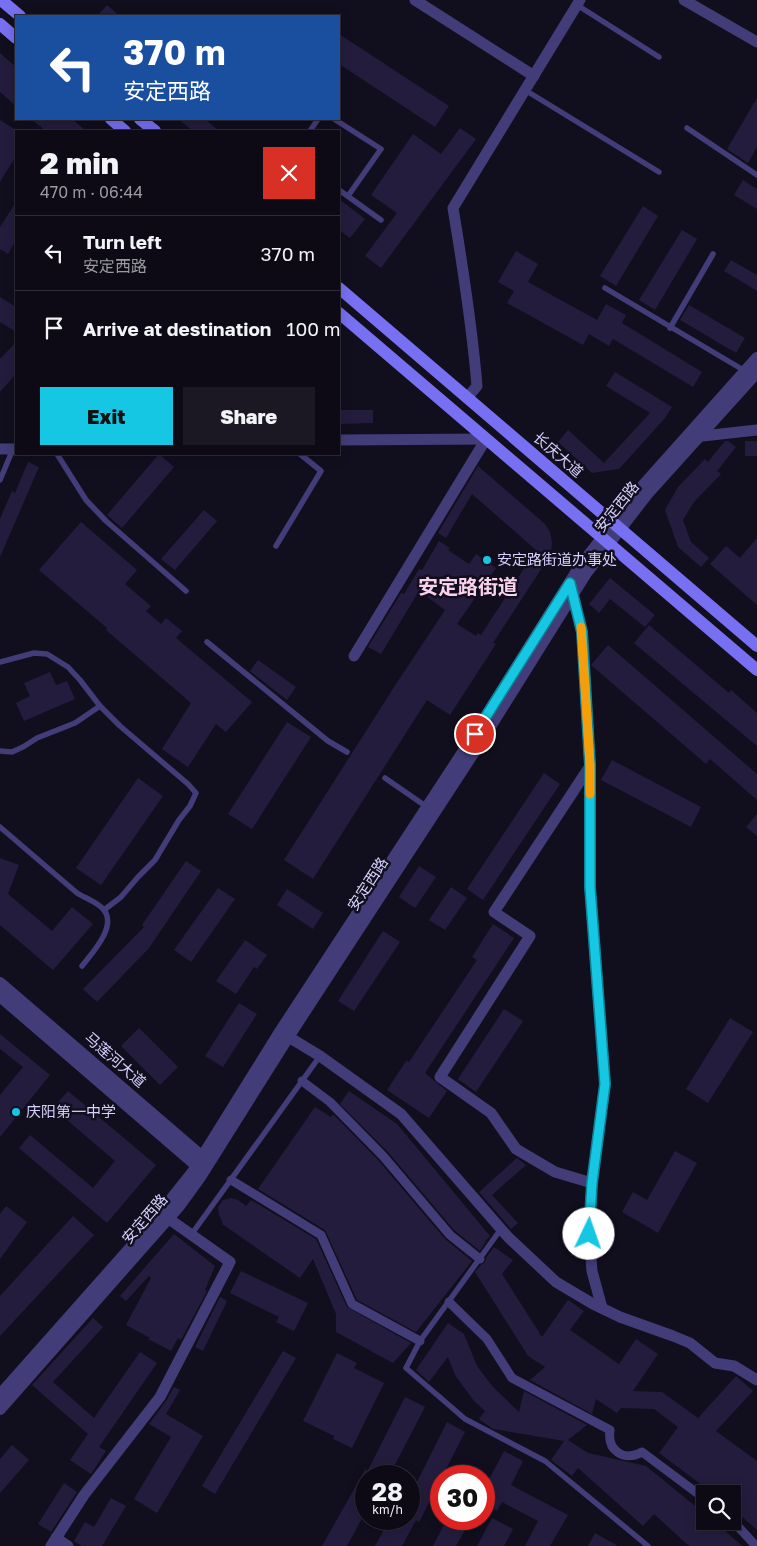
<!DOCTYPE html>
<html lang="en">
<head>
<meta charset="utf-8">
<style>
	body { margin:0; font-family:"Golos Text","Noto Sans SC",sans-serif; background:#1b1823; color:#f1f3f6; height:100vh; display:flex; flex-direction:column; font-size:19px; white-space:nowrap }
	* { box-sizing:border-box; margin:0 }
	p { font-size:16px; color:#9a9aa1 }
	.icon { flex:none; width:28px; height:28px; fill:none; stroke:currentColor; stroke-width:2; stroke-linecap:round; stroke-linejoin:round }
	.map { position:relative; flex:1; overflow:hidden }
	.sheet { position:absolute; left:15px; top:130px; width:325px; height:325px; display:flex; flex-direction:column; background:#0d0a16; border-radius:0px; box-shadow:0 2px 12px #0003,0 0 0 1px #2d2b35 }
	.sheet>* { flex:none }
	.banner { position:absolute; left:15px; top:15px; width:325px; height:105px; border-radius:0px; box-shadow:0 2px 12px #0003,0 0 0 1px #2d2b35; background:#1a4fa0; color:#fff; overflow:hidden }
	.fabs { position:absolute; left:696px; top:1485px; display:grid; gap:10px }
	.fabs a { display:grid; place-items:center; width:45px; height:45px; border-radius:0px; background:#0d0a16; box-shadow:0 2px 12px #0003,0 0 0 1px #2d2b35; font-size:25px }
	.speed { position:absolute; left:355px; top:1465px; display:flex; gap:10px; font-size:25px; font-weight:700; text-align:center }
	.speed>* { display:grid; place-content:center; width:65px; height:65px; border-radius:50%; background:#0d0a16; box-shadow:0 2px 12px #0003,0 0 0 1px #2d2b35; line-height:1 }
	.speed small { font-size:12px; font-weight:400 }
	.speed .limit { border:8px solid #d22; background:#fff; color:#111 }
	.pin { position:absolute; display:grid; place-items:center; width:42px; height:42px; color:#fff; margin:-21px; border:2px solid #fff; border-radius:50%; box-shadow:0 1px 5px #0007 }
	.me { position:absolute; width:55px; margin:-28px; rotate:3deg; stroke-linejoin:round; filter:drop-shadow(0 0 4px #0008) }
	.turn { display:flex; align-items:center; gap:18px; height:105px; padding:0 25px; font-size:22px }
	.turn .icon { width:65px; height:65px; stroke-width:2.5 }
	.turn b { display:block; font-size:35px; line-height:42px }
	.round { display:grid; place-items:center; flex:none; width:52px; height:52px; border-radius:0px; background:#1b1823 }
	.headline { display:flex; align-items:center; justify-content:space-between; height:85px; padding:0 25px }
	h1 { font-size:30px; font-weight:800; line-height:38px }
	.primary-button { display:flex; gap:10px; margin-top:auto; padding:10px 25px }
	.primary-button a { flex:1; height:58px; border-radius:0px; background:#15c7e2; color:#111; font-size:20px; font-weight:800; line-height:58px; text-align:center }
	.primary-button a+a { background:#1b1823; color:#f1f3f6 }
	ul { padding:0; list-style:none }
	li { display:flex; align-items:center; gap:15px; height:75px; padding:0 25px; border-top:1px solid #2d2b35 }
	li div { flex:1 }
	li b { display:block; font-size:19px }
	li em { font-style:normal }
	.map>svg:first-child { display:block }
</style>
</head>
<body>
<div class="map">
<svg width="757" height="1546" viewBox="0 0 757 1546">
	<rect width="100%" height="100%" fill="#110e1e"/>
	<!-- building -->
	<g fill="#241c3d">
		<path d="M107,5L120,16H97Z"/>
		<path d="M339,34L449,106L435,127L339,64Z"/>
		<path d="M0,53L16,67V106L0,92Z"/>
		<path d="M757,98V147L748,163L727,149Z"/>
		<path d="M31,119H72L86,131H46Z"/>
		<path d="M178,119H205L219,131H193Z"/>
		<path d="M0,120L16,130V156L0,182Z"/>
		<path d="M460,128L476,139L381,268L365,256L397,213L371,195L413,134L441,154Z"/>
		<path d="M743,180L757,189V209L734,195Z"/>
		<path d="M339,199L365,219L350,238L339,230Z"/>
		<path d="M16,202V240L8,254L0,249V227Z"/>
		<path d="M643,206L658,216L616,286L600,276Z"/>
		<path d="M682,230L697,239L655,310L639,300Z"/>
		<path d="M516,251L538,264L528,282L597,320L606,304L626,315L622,323L702,372L693,387L613,339L609,346L589,334L583,345L507,303L514,291L498,282Z"/>
		<path d="M731,260L757,275V291L724,271Z"/>
		<path d="M0,297L16,307V332L0,322Z"/>
		<path d="M689,305L745,338L736,353L680,320Z"/>
		<path d="M16,342V374L0,392V359Z"/>
		<path d="M615,372L672,407L665,418L619,469L592,473L558,442L568,430L604,463L650,413L606,386Z"/>
		<path d="M339,410H373V423L339,424Z"/>
		<path d="M725,441H728L736,447L717,471L721,474L694,502L683,520L691,542L709,558L701,567L678,547L665,510L678,487L705,459L708,462Z"/>
		<rect x="745" y="441" width="12" height="15"/>
		<path d="M159,454L174,467L122,528L107,515Z"/>
		<path d="M28,462L39,467L0,557V519L12,491L15,493Z"/>
		<path d="M478,466L545,524L550,532L552,542L551,551L548,561L547,560L493,643L496,644L450,715L427,700L313,879L284,860L396,684L445,610L419,591L381,654L368,647L401,593L404,594L419,569L422,570L439,541L450,548L448,550L469,564L476,554L496,568L457,624L476,636L478,633L481,635L536,550L472,494L446,538L438,533Z"/>
		<path d="M204,510L217,521L175,570L161,559Z"/>
		<path d="M81,522L137,570L125,584L151,606L146,611L161,624L166,618L182,631L176,638L252,702L226,732L216,724L188,767L162,749L191,703L106,630L107,628L39,570Z"/>
		<path d="M757,538V605L710,564L726,546L740,558Z"/>
		<path d="M610,578L655,615L645,627L610,599L599,613L589,604Z"/>
		<path d="M649,625L729,693L731,690L757,713V746L634,643Z"/>
		<path d="M608,645L757,774V800L710,759L706,764L591,665Z"/>
		<path d="M258,660L296,687L287,700L250,671Z"/>
		<path d="M50,672L56,685L67,681L75,699L24,721L16,703L30,696L24,683Z"/>
		<path d="M287,722L311,737L252,829L228,814Z"/>
		<path d="M612,760L701,807L691,827L601,780Z"/>
		<path d="M544,773L560,784L483,900L467,889Z"/>
		<path d="M138,778L163,796L101,885L76,868Z"/>
		<path d="M757,814V836L746,827Z"/>
		<path d="M0,858L19,865L8,894L52,931L72,907L93,924L53,970L0,925Z"/>
		<path d="M186,861L201,871L149,948L97,1002L83,989L144,927L142,925Z"/>
		<path d="M419,866L436,877L415,908L399,897Z"/>
		<path d="M451,887L467,898L445,930L429,920Z"/>
		<path d="M218,888L235,899L191,962L174,950Z"/>
		<path d="M287,889L323,913L313,929L277,905Z"/>
		<path d="M493,924L514,938L425,1073L447,1091L429,1118L387,1090L406,1061L409,1062L477,960L472,957Z"/>
		<path d="M383,931L400,942L354,1011L338,1001Z"/>
		<path d="M245,940L267,955L257,969L254,967L236,994L216,981Z"/>
		<path d="M239,1003L257,1014L223,1067L205,1056Z"/>
		<path d="M504,1009L523,1021L476,1092L458,1079Z"/>
		<path d="M730,1018L753,1032L708,1103L686,1089Z"/>
		<path d="M139,1028L178,1067L160,1085L121,1046Z"/>
		<path d="M0,1034L50,1075L0,1137V1095L23,1067L0,1049Z"/>
		<path d="M68,1091L156,1165L107,1223L19,1148L30,1135L93,1188L115,1161L53,1108Z"/>
		<path d="M349,1091L397,1124L490,1236L485,1241H486L480,1251L454,1230L388,1152L340,1104Z"/>
		<path d="M315,1107L331,1117L333,1114L378,1160L445,1239L472,1261L416,1332L357,1300L325,1230L258,1189Z"/>
		<path d="M675,1151L697,1163L658,1233L622,1212L633,1192L647,1200Z"/>
		<path d="M517,1158L526,1165L492,1195L518,1223L511,1229L479,1192Z"/>
		<path d="M231,1198L238,1200L246,1206L251,1200L316,1239L347,1307L411,1343L393,1363L336,1332V1314L313,1259L300,1278L222,1224L223,1223L219,1215L218,1207L223,1200Z"/>
		<path d="M6,1206L27,1222L0,1259V1214Z"/>
		<path d="M73,1216L94,1235L0,1336V1296Z"/>
		<path d="M174,1234L215,1266L205,1290L207,1291L181,1340L178,1338L171,1351L148,1339L150,1338L126,1325L151,1278L149,1276L126,1301L120,1296Z"/>
		<path d="M494,1247L513,1260L502,1274L542,1337L568,1300L584,1311L570,1330L619,1364L636,1339L658,1354L633,1391L662,1392L698,1418L736,1376L753,1391L716,1431L757,1461V1530L732,1508V1494H714L659,1453L678,1427L654,1409L621,1408L617,1413L596,1399L592,1414L530,1380L545,1367L528,1356L475,1272L481,1265L485,1262L486,1258Z"/>
		<path d="M241,1271L308,1303L294,1331L276,1322L279,1317L230,1293Z"/>
		<path d="M220,1297L227,1301L203,1351L195,1347Z"/>
		<path d="M93,1318L103,1327L53,1382L94,1418L140,1352L157,1363L99,1447L106,1451L91,1474L70,1460L88,1434L32,1385Z"/>
		<path d="M448,1323L464,1334L477,1366L493,1387L519,1412L524,1391L587,1425L568,1440L588,1453L646,1466L705,1514V1521H714L742,1546H689L654,1514L643,1526L578,1468L572,1476L551,1460L564,1441L493,1429L479,1419L485,1411L474,1401L455,1375L448,1357L429,1382L416,1370Z"/>
		<path d="M283,1351L296,1358L215,1494L202,1486Z"/>
		<path d="M337,1353L357,1363L354,1368L384,1383L352,1448L333,1439L334,1436L303,1421Z"/>
		<path d="M174,1387L180,1390L166,1414L203,1436L157,1513L134,1499L171,1437L149,1424L166,1401Z"/>
		<path d="M405,1397L425,1407L389,1476H366V1511L347,1546H322L366,1468V1474Z"/>
		<path d="M447,1422L465,1432L419,1522L416,1520L402,1546H375L390,1519H409V1498Z"/>
		<path d="M12,1445L29,1460L0,1493V1459Z"/>
		<path d="M504,1451L523,1461L511,1485L568,1515L550,1546H525L538,1521L502,1502L497,1511L484,1504V1489Z"/>
		<path d="M64,1483L77,1492L51,1532L38,1524Z"/>
		<path d="M111,1498L126,1506L102,1546H82L74,1541L85,1522L94,1527Z"/>
		<path d="M492,1518L513,1529L504,1546H477Z"/>
		<path d="M447,1519H471L456,1546H433Z"/>
		<path d="M595,1533L618,1546H588Z"/>
	</g>
	<g fill="none" stroke-linecap="round" stroke-linejoin="round">
		<!-- service -->
		<g stroke="#423d79" stroke-width="5.5">
			<path d="M577,5L659,57"/>
			<path d="M525,90L659,172"/>
			<path d="M334,119L381,149L348,196"/>
			<path d="M687,128L757,175"/>
			<path d="M310,131L318,119"/>
			<path d="M339,190L381,220"/>
			<path d="M605,288L745,371"/>
			<path d="M670,328L713,254"/>
			<path d="M57,454L86,500L106,521L186,591"/>
			<path d="M0,480L13,449"/>
			<path d="M276,546L321,471L300,454"/>
			<path d="M207,642L328,741L347,752"/>
			<path d="M0,662L34,653L47,654L68,667L80,680L100,706L120,726L188,784L196,793L190,806L179,820L155,860L138,877L121,897L104,910"/>
			<path d="M0,751L12,752L23,747L37,738L75,723L100,706"/>
			<path d="M385,778L427,807"/>
			<path d="M0,827L77,893C85,898 99,903 104,910C117,927 92,953 82,966"/>
			<path d="M501,1229L420,1341L406,1368L465,1419L545,1461L648,1546"/>
			<path d="M191,1235L320,1056"/>
		</g>
		<!-- pedestrian -->
		<g stroke="#423d79" stroke-width="9">
			<path d="M302,1081L330,1102L383,1156L450,1235L480,1259"/>
			<path d="M231,1180L321,1235L352,1304L420,1341"/>
			<path d="M449,1302L487,1339L512,1378L610,1430C607,1451 624,1462 642,1452L705,1499"/>
			<path d="M732,1520L756,1546"/>
		</g>
		<!-- minor -->
		<g stroke="#423d79" stroke-width="11">
			<path d="M415,0L534,76"/>
			<path d="M684,0L757,42"/>
			<path d="M467,398L477,386C472,326 463,268 453,208L580,0"/>
			<path d="M694,437L757,430"/>
			<path d="M339,440L486,439"/>
			<path d="M0,449H16"/>
			<path d="M571,589L582,632L590,765V887L605,1084L592,1183L589,1234L592,1271L602,1308"/>
			<path d="M354,656L486,439"/>
			<path d="M590,766L494,912L530,936L440,1077L491,1113L516,1149L555,1172L592,1183"/>
			<path d="M282,1033L320,1056L401,1114L508,1237L556,1282L593,1304L620,1317L673,1336L690,1343L715,1363L734,1366L757,1380"/>
			<path d="M56,1538L68,1546"/>
			<path d="M51,1546L84,1495L160,1397L230,1262L162,1214"/>
		</g>
		<!-- tertiary -->
		<g stroke="#423d79" stroke-width="12">
			<path d="M0,983L207,1161"/>
			<path d="M0,996L203,1171"/>
			<path d="M0,1395L150,1226L193,1172L280,1032L475,734L579,568L641,488L757,358"/>
			<path d="M0,1409L156,1232L179,1206L200,1177L288,1037L483,738L586,573L647,494L757,372"/>
		</g>
		<!-- secondary -->
		<g stroke="#7770f2" stroke-width="12">
			<path d="M1,0L20,16"/>
			<path d="M0,24L16,38"/>
			<path d="M111,119L125,131"/>
			<path d="M140,119L155,131"/>
			<path d="M339,288L757,646"/>
			<path d="M339,313L757,670"/>
		</g>
	</g>
	<g fill="none" stroke-linecap="round" stroke-linejoin="round">
		<defs>
			<path id="route" d="M475,734L570,583L582,632L590,765V887L605,1084L592,1183L589,1234"/>
		</defs>
		<!-- route casing -->
		<use href="#route" stroke="#0e8193" stroke-width="12"/>
		<!-- route -->
		<use href="#route" stroke="#15c7e2" stroke-width="9"/>
		<!-- slow -->
		<path stroke="#f59e0b" stroke-width="9" d="M581,627L590,765V794"/>
	</g>
	<!-- markers -->
	<g fill="#15c7e2" stroke="#110e1e" stroke-width="2">
		<circle cx="487" cy="560" r="5"/>
		<circle cx="16" cy="1112" r="5"/>
	</g>
	<g text-anchor="middle" stroke-width="5" stroke-linejoin="round" paint-order="stroke">
		<!-- street labels -->
		<g font-size="15" fill="#d6d0fb" stroke="#110e1e">
			<text transform="translate(558 455) rotate(41)" y="5">长庆大道</text>
			<text transform="translate(617 507) rotate(-51)" y="5">安定西路</text>
			<text transform="translate(368 884) rotate(-57)" y="5">安定西路</text>
			<text transform="translate(115 1060) rotate(41)" y="5">马莲河大道</text>
			<text transform="translate(145 1219) rotate(-49)" y="5">安定西路</text>
		</g>
		<!-- poi labels -->
		<g font-size="15" fill="#d6d0fb" stroke="#110e1e" text-anchor="start">
			<text x="497" y="565">安定路街道办事处</text>
			<text x="26" y="1117">庆阳第一中学</text>
		</g>
		<!-- district labels -->
		<g font-size="20" font-weight="bold" fill="#fbd2eb" stroke="#110e1e">
			<text x="468" y="594">安定路街道</text>
		</g>
	</g>
</svg>
<div class="fabs">
<a><svg class="icon" aria-label="search" viewBox="0 0 24 24"><circle cx="10" cy="10" r="6"/><path d="M15 15l6 6"/></svg></a>
</div>
<div class="speed"><div>28<small>km/h</small></div><div class="limit">30</div></div>
<div class="pin" style="left:475px;top:734px;background:#d93025"><svg class="icon" aria-label="arrive" viewBox="0 0 24 24"><path d="M6 21V4h12l-3 4 3 4H6"/></svg></div>
<svg class="me" style="left:589px;top:1234px" viewBox="-20 -20 40 40"><circle r="19" fill="#fff"/><path d="M0-13L10 11 0 6-10 11z" fill="#15c7e2"/></svg>
<div class="banner">
<div class="turn"><svg class="icon" aria-label="left" viewBox="0 0 24 24"><path d="M17 20v-9H6M10 6l-5 5 5 5"/></svg><div><b>370 m</b>安定西路</div></div>
</div>
<section class="sheet">
<div class="headline"><div><h1>2 min</h1><p>470 m · 06:44</p></div><a class="round" style="background:#d93025;color:#fff"><svg class="icon" aria-label="close" viewBox="0 0 24 24"><path d="M6 6l12 12M18 6L6 18"/></svg></a></div>
<ul>
<li><svg class="icon" aria-label="left" viewBox="0 0 24 24"><path d="M17 20v-9H6M10 6l-5 5 5 5"/></svg><div><b>Turn left</b><p>安定西路</p></div><em>370 m</em></li>
<li><svg class="icon" aria-label="arrive" viewBox="0 0 24 24"><path d="M6 21V4h12l-3 4 3 4H6"/></svg><div><b>Arrive at destination</b></div><em>100 m</em></li>
</ul>
<div class="primary-button"><a>Exit</a><a>Share</a></div>
</section>
</div>
</body>
</html>
